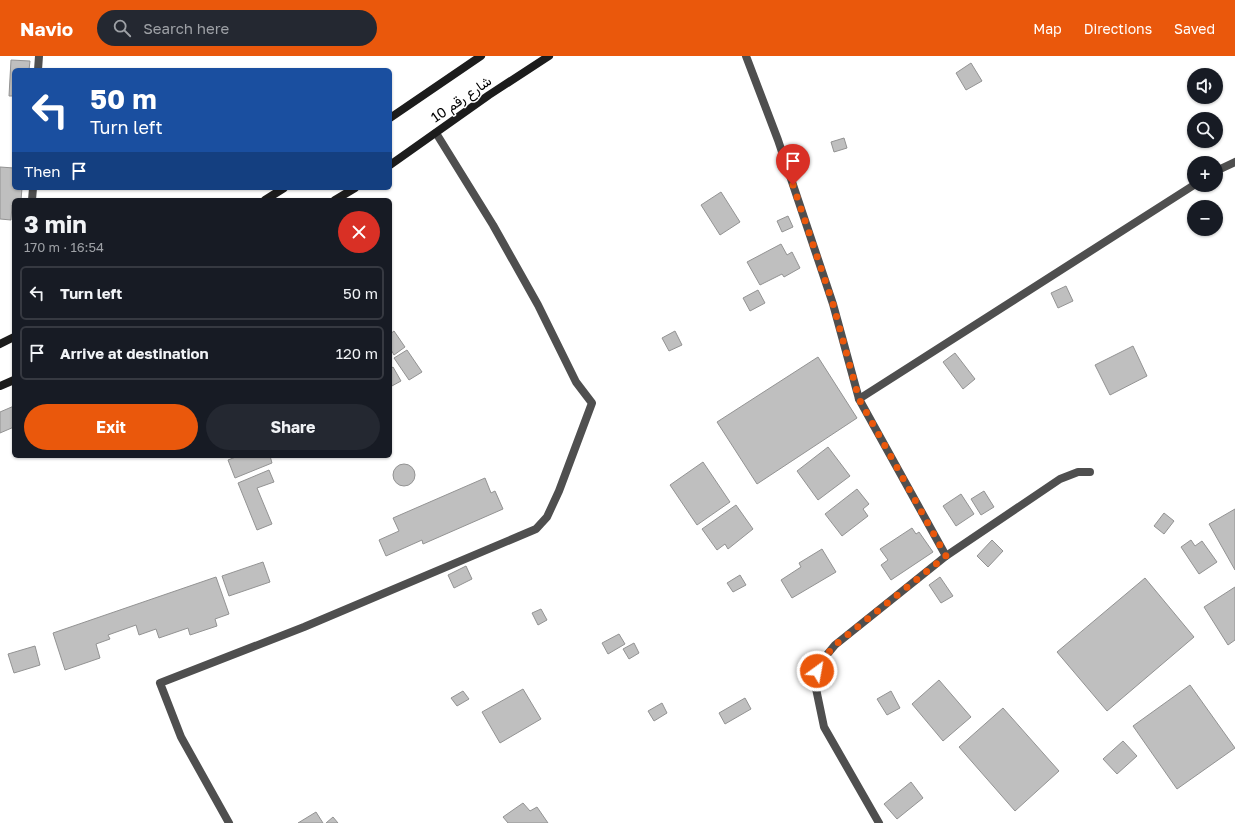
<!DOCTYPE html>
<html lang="en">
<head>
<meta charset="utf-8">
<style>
	body { margin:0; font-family:"Golos Text",Vazirmatn,sans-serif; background:#242831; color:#f1f3f6; height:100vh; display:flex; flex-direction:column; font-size:15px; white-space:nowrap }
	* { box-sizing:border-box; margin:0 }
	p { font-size:13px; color:#9ea1a6 }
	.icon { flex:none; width:22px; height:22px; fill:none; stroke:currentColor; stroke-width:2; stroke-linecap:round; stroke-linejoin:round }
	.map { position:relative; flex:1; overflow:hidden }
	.side { position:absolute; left:12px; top:142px; width:380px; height:260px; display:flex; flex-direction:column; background:#171b24; border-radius:6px; box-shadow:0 1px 3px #0004 }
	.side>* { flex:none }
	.banner { position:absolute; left:12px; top:12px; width:380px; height:122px; border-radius:6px; box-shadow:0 1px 3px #0004; background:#1a4fa0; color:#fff; overflow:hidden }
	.fabs { position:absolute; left:1187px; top:12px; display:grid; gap:8px }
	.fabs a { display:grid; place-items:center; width:36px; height:36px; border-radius:50%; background:#171b24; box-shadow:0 1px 3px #0004; font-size:20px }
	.pin { position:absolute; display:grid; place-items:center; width:34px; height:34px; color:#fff; margin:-41px -17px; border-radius:50% 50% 50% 0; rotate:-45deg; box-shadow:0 0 4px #0007 }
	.pin .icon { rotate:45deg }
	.me { position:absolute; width:44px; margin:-22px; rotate:32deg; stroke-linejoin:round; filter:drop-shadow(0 0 3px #0008) }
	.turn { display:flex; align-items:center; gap:14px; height:84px; padding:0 12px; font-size:18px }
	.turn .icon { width:52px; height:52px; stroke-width:2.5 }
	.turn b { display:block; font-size:28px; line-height:34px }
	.then { display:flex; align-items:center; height:38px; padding:0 12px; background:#0003; gap:8px; font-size:15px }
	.round { display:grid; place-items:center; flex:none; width:42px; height:42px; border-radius:21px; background:#242831 }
	.overview { display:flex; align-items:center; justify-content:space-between; height:68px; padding:0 12px }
	h1 { font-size:24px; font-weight:700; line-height:30px }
	.button { display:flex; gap:8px; margin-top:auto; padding:8px 12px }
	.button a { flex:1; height:46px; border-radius:24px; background:#ea580c; color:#fff; font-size:16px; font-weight:700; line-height:46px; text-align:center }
	.button a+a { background:#242831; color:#f1f3f6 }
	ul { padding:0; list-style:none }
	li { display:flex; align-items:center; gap:12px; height:54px; margin:0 8px 6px; padding:0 4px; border:2px solid #363941; border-radius:6px }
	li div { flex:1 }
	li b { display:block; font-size:15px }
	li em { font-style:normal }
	header { display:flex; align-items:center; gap:24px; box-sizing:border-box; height:56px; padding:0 20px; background:#ea580c; color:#fff }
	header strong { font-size:19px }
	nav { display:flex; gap:22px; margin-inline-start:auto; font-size:14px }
	.search { width:280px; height:36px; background:#242831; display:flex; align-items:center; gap:10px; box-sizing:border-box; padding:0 14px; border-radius:22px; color:#9ea1a6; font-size:15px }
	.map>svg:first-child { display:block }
</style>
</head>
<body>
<header>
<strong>Navio</strong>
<div class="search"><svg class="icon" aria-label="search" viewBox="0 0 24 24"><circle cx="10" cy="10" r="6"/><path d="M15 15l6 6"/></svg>Search here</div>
<nav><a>Map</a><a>Directions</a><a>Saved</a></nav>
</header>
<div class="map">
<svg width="1235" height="767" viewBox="0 0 1235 767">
	<rect width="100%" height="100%" fill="#fff"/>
	<!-- building -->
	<g fill="#bfbfbf" stroke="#939393">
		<path d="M11,4L30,5L29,14H14V40H9Z"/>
		<path d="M971,7L982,25L966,34L956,17Z"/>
		<path d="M844,82L847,92L834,96L831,86Z"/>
		<path d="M0,111L14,112V132H22L21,144H14V149H12L11,164L0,163Z"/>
		<path d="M721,136L740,166L720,179L701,149Z"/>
		<path d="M788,160L793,171L782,176L777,165Z"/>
		<path d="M781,188L787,199L792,196L800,212L784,221L782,218L760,229L747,206Z"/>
		<path d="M1066,230L1073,245L1058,252L1051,237Z"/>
		<path d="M758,234L765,247L750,255L743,242Z"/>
		<path d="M394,275L405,291L394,299L390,292V278Z"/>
		<path d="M675,275L682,289L669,295L662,282Z"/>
		<path d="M1133,290L1147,320L1110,339L1095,309Z"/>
		<path d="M407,294L422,316L409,324L394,302Z"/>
		<path d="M955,297L975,323L963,333L943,306Z"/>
		<path d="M818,301L857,362L757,428L717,366Z"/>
		<path d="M393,311L401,325L390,331V313Z"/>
		<path d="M14,350V371L0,377V356Z"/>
		<path d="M828,391L850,420L818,444L797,415Z"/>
		<path d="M238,400H270L272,407L235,422L228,404Z"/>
		<path d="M703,406L730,446L697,469L670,429Z"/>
		<circle cx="404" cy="419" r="11"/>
		<path d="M269,414L274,426L257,432L272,468L257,474L238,427Z"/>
		<path d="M485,422L491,437L495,435L503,453L423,488L422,484L386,500L379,484L399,475L393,462Z"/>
		<path d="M857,433L869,448L863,453L868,460L842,480L825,458Z"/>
		<path d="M984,435L994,451L981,459L971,443Z"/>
		<path d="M961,438L974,458L956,470L943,450Z"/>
		<path d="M736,449L753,473L728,493L725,488L717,494L702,473Z"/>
		<path d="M1235,453V514L1209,468Z"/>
		<path d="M1164,457L1174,465L1164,478L1154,470Z"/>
		<path d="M912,472L916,478L919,476L933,496L891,524L881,509L888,504L880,493Z"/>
		<path d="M992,484L1003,495L988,511L977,500Z"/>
		<path d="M1191,484L1195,490L1202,485L1217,506L1199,518L1181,491Z"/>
		<path d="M822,493L836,516L792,542L781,524L801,511L799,507Z"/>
		<path d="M263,506L270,526L229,540L222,520Z"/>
		<path d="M466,510L472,523L454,532L448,519Z"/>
		<path d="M740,519L746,529L733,536L727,527Z"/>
		<path d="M216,521L229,558L215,563L217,570L190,579L188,572L159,582L156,573L139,579L136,569L108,579L110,583L96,588L100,602L65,614L53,577Z"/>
		<path d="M940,521L953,540L941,547L929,529Z"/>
		<path d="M1145,522L1194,581L1107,655L1057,596Z"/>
		<path d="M1235,531V584L1228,589L1204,551Z"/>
		<path d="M541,553L547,564L538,569L532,557Z"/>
		<path d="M619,578L625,588L608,598L602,587Z"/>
		<path d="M634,587L639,597L629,603L623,593Z"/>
		<path d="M35,590L40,609L14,617L8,598Z"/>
		<path d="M939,624L971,661L943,685L912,648Z"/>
		<path d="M1190,629L1235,692L1177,733L1133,670Z"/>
		<path d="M523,633L541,663L500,687L482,656Z"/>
		<path d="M463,635L469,643L457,650L451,642Z"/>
		<path d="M891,635L900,652L887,659L877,643Z"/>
		<path d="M745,642L751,653L725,668L719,657Z"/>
		<path d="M662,647L667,657L654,665L648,655Z"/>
		<path d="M1003,652L1059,715L1015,755L959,691Z"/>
		<path d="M1123,685L1137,700L1117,718L1103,703Z"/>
		<path d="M911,726L923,742L897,763L884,748Z"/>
		<path d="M523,747L530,755L537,751L548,767H508L503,761Z"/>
		<path d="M316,756L323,767H298Z"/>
		<path d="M333,761L338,767H326Z"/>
	</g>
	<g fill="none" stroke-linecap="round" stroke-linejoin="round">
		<!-- minor -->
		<g stroke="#4f4f4f" stroke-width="8">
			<path d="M746,0L778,84L833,248L859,343L946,500"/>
			<path d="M38,14L39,0"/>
			<path d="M1216,115L1235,106"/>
			<path d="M32,144L33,132"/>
			<path d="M859,343L1194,129"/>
			<path d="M229,767L181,681L160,627L304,571L536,473L547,461L559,435L592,347L576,326L538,249L493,169L436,77"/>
			<path d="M879,767L824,671L814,623L820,607L835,589L946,500L1060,423L1078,416H1090"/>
		</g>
		<!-- secondary -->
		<g stroke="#1c1c1c" stroke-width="8">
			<path d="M390,62L481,0"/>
			<path d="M390,109L489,39L549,0"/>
			<path d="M265,144L284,132"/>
			<path d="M335,144L355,132"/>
			<path d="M0,288L14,281"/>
			<path d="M0,330L14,324"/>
		</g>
	</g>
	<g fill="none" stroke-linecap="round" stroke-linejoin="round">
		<!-- route -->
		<path stroke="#ea580c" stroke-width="7" stroke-dasharray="0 12.6" d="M793,129L833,248L859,343L946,500L835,589L820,607L817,615"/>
	</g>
	<g text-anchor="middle" stroke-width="3" stroke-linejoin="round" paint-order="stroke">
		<!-- street labels -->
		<g font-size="14" fill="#000" stroke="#fff">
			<text transform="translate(461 43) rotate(-35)" y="5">شارع رقم 10</text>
		</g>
	</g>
</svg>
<div class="fabs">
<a><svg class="icon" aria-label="sound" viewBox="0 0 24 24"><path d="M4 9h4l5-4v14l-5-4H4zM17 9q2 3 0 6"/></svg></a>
<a><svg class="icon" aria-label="search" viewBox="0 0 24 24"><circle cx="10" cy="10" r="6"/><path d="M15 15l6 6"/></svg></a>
<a>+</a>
<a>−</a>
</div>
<div class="pin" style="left:793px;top:129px;background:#d93025"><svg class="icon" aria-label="arrive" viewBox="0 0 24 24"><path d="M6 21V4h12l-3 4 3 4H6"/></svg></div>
<svg class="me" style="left:817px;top:615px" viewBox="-20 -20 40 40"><circle r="17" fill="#ea580c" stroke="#fff" stroke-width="3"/><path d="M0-11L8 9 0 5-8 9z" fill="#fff"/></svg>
<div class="banner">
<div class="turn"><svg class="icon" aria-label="left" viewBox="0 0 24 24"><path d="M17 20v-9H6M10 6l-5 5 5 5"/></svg><div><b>50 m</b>Turn left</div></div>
<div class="then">Then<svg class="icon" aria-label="arrive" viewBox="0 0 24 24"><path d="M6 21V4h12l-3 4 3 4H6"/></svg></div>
</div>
<section class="side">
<div class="overview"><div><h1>3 min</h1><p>170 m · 16:54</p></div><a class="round" style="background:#d93025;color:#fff"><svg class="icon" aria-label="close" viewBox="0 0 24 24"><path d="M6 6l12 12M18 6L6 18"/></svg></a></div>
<ul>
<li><svg class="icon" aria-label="left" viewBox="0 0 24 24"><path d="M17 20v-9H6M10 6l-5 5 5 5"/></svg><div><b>Turn left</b></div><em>50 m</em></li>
<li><svg class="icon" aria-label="arrive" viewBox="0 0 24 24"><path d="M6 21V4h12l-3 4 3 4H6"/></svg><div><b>Arrive at destination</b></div><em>120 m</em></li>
</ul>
<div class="button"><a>Exit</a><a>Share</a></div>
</section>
</div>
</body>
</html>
